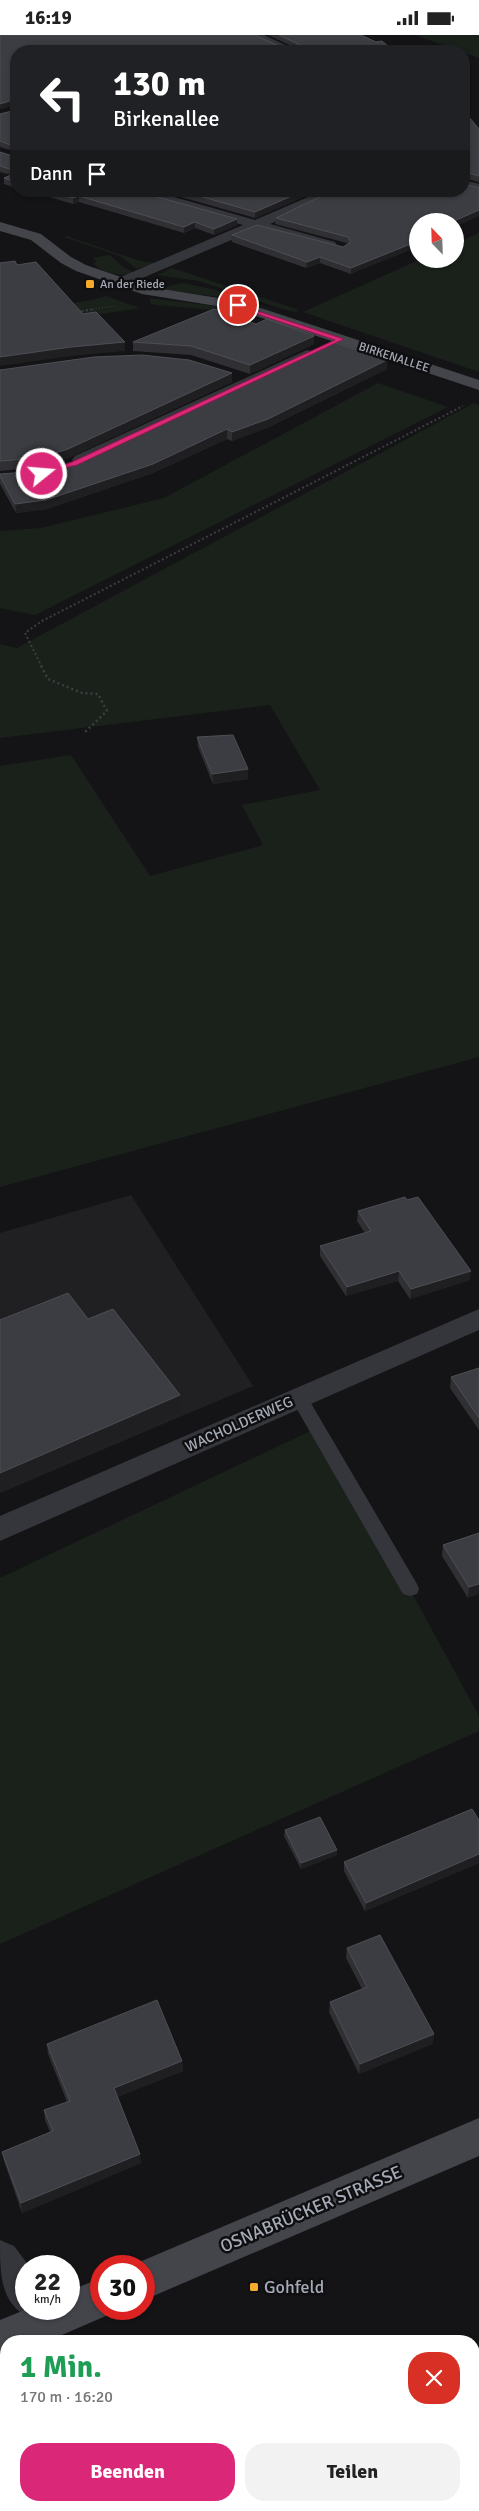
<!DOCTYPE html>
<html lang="de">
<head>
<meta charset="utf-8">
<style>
	body { margin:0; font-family:Signika,sans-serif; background:#f2f2f2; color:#222; height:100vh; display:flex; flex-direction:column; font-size:19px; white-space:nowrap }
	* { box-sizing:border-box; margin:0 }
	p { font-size:16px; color:#767676 }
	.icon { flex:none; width:28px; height:28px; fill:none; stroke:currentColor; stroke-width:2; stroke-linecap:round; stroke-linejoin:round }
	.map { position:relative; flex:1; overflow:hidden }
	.drawer { position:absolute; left:0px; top:2300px; width:480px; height:176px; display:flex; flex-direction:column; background:#fff; border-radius:20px 20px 0 0; box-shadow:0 1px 4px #0004 }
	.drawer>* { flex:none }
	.top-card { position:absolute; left:10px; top:10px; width:460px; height:152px; border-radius:20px; box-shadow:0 1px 4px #0004; background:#202124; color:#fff; overflow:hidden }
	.needle { width:32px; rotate:337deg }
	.controls { position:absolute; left:409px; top:178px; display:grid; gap:10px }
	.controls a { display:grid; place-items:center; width:55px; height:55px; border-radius:50%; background:#fff; box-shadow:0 1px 4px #0004; font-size:25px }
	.speed { position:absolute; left:15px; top:2220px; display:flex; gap:10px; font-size:25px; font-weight:700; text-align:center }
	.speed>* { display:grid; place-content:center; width:65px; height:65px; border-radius:50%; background:#fff; box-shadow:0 1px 4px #0004; line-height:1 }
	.speed small { font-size:12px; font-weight:400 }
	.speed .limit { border:8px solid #d22; background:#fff; color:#111 }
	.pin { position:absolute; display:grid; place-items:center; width:42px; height:42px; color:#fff; margin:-21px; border:2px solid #fff; border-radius:50%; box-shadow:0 1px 5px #0007 }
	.me { position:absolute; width:55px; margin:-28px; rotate:73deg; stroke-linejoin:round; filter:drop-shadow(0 0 4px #0008) }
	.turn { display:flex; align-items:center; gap:18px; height:105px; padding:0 20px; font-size:22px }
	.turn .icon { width:65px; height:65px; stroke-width:2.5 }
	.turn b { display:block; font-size:35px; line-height:42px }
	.then { display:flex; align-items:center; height:48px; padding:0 20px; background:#0003; gap:10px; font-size:19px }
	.round { display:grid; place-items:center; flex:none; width:52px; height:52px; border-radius:20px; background:#f2f2f2 }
	.headline { display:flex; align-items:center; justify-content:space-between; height:85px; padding:0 20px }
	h1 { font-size:30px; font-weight:700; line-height:38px; color:#1e9e55 }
	.button { display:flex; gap:10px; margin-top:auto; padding:10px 20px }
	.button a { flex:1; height:58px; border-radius:20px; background:#db2777; color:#fff; font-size:20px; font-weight:700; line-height:58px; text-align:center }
	.button a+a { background:#f2f2f2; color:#222 }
	.status { display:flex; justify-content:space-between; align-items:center; height:35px; padding:0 25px; background:#fff; direction:ltr }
	.status svg { height:14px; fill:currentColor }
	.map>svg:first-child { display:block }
</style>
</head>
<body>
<div class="status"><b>16:19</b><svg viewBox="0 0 49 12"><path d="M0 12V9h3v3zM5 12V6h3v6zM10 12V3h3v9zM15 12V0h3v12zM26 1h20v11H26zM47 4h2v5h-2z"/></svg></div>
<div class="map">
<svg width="479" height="2476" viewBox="0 0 479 2476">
	<rect width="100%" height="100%" fill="#141416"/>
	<!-- built -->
	<path fill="#202023" d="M131,1160L253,1351L0,1458V1198Z"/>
	<!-- green -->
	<g fill="#1a211b">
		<path d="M415,0H479V23Z"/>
		<path d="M479,198V337L303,277L421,224H455V209Z"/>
		<path d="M66,201L140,226L157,228L137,234L120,221L64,202Z"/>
		<path d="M110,220L123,232L135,238C121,242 103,239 93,228L97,227L93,223Z"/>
		<path d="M172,233L299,275L295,277L282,274L199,246L157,240Z"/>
		<path d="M182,248L212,254L286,279L235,264L165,255L166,252Z"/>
		<path d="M106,261L140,273L0,295V279L92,265Z"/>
		<path d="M149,263L215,271L247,278L157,270L151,269Z"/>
		<path d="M378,348L448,372L35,580L0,573V496L41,493L164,463Z"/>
		<path d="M474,368L479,370V1022L0,1152V731L71,720L150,841L263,810L242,770L320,755L270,670L0,703V609L17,613Z"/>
		<path d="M321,1391L479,1681V1696L0,1909V1543Z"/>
	</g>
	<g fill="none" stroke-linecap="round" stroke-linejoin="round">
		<!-- path-far2 -->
		<path stroke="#3b3d42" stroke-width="1" stroke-dasharray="1 2" stroke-linecap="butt" d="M87,275L115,271"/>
		<!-- path-far1 -->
		<g stroke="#3b3d42" stroke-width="2" stroke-dasharray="2 2.5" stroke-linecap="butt">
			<path d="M77,277L95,274"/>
			<path d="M42,632L25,598L42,586L463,371"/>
		</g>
		<!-- path -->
		<path stroke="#3b3d42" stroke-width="2.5" stroke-dasharray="2 3" stroke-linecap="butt" d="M41,631L48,644L82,658L98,659L107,676L83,699"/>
		<!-- lane -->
		<g fill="#35363b" fill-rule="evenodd">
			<path d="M155,156H167L149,162V158Z"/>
			<path d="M299,1356L305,1358L417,1549L419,1554L417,1559L410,1561L403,1559L290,1362L293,1358Z"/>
		</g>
		<!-- street -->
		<g fill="#35363b" fill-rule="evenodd">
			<path d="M248,0H264L298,16H282Z"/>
			<path d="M464,145L479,149V157L464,153Z"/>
			<path d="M130,156H153L255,185L322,156H341L270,189L335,207L337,210L330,214L257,194L126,250H116L114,247L116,244L243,190L132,159Z"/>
			<path d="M307,315L313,317L315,320L313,323L87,429H75L72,425L75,421Z"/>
			<path d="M479,1274V1295L0,1506V1481Z"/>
			<path d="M0,2205L14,2211L29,2231H26V2274L40,2275L26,2281C0,2266 0,2238 0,2205Z"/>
			<rect x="47" y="2470" width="44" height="6"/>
		</g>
		<!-- secondary -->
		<g fill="#43454b" fill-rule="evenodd">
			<path d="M0,187L41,199L71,222L86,230L150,252L243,267L479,345V355L235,274L142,259L76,236L61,228L31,205L0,196Z"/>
			<path d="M479,2083V2121L144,2265V2231H130Z"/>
			<path d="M101,2243V2274H117L115,2277L48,2306H6V2324L0,2327V2285L27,2274H69V2256Z"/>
		</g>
	</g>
	<!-- wall -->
	<g fill="#303034">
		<path d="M0,0L294,12L268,0H361L394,16H16V70L0,74Z"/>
		<path d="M16,75V117L0,112V79Z"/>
		<path d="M464,76L479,94V147L464,143V144Z"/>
		<path d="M0,117L16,122V153L4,149V143L12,140L0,137Z"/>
		<path d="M29,156H136L237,190L214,200L195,193L184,198L79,167L73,169Z"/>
		<path d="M167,156H317L255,183L167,158Z"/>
		<path d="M276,183L455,186L351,239L320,228L306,233L232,207V200L343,212L348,209L347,208L275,189Z"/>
		<path d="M133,307L314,309L250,339L191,320L133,316Z"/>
		<path d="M387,334L267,393L232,406L227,404L153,438L47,474L16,478L0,449V439L42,436Z"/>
		<path d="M0,335L232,347L68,423L41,432L0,436Z"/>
		<path d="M197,702L248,734V744L213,749L198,712Z"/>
		<path d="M358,1176L470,1245L410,1264L398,1246L346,1261L320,1221V1211L365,1198L357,1186Z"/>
		<path d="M479,1333V1395L450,1353L451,1342Z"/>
		<path d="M479,1498L468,1563L442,1521L443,1510Z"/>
		<path d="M479,1785V1828L365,1876L344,1836V1827Z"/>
		<path d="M285,1795L337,1820L301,1834L284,1801Z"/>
		<path d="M347,1913L434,1999L432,2009L359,2039L329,1977L330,1967L362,1954L346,1923Z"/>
		<path d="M47,2009L182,2026L183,2036L117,2062L141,2128L22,2178L4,2126L2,2117L50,2097L45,2085L44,2075L67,2067L48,2019Z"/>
	</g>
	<!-- shaded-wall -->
	<g fill="#1f1f22">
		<path d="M16,64V70L0,74V69Z"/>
		<path d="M303,156H317L255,183V177Z"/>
		<path d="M79,161V167L73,169V163Z"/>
		<path d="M479,175V181L455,192V186H454Z"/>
		<path d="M237,184V190L214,200V194Z"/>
		<path d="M195,187V193L184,198V192Z"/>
		<path d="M418,206V212L351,239V233Z"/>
		<path d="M320,222V228L306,233L307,227Z"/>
		<path d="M314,301V309L250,339V330Z"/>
		<path d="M125,307V316L71,321L0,331V322L71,312Z"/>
		<path d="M387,325V334L267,393L232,406V397Z"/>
		<path d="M232,338V347L68,423L41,432L40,423Z"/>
		<path d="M227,394V404L153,438L47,474L16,478L15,469Z"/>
		<path d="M248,734V744L213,749L212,739Z"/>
		<path d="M399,1236L398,1246L346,1261L347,1252Z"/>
		<path d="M471,1236L470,1245L410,1264L411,1254Z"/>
		<path d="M180,1360L181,1376L0,1454V1438Z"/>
		<path d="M479,1549V1559L468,1563L469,1552Z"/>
		<path d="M337,1815V1820L301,1834V1828Z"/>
		<path d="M479,1819V1828L365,1876L366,1868Z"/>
		<path d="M434,1999L432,2009L359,2039L360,2029Z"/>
		<path d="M182,2026L183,2036L114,2063V2053Z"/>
		<path d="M140,2119L141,2128L22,2178L21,2168Z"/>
	</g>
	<!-- building -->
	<g fill="#3c3d42" stroke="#4d4f54">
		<path d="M0,0H255L281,12L298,13L300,10L279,0H361L376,7L382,6L394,16H16V64L0,69Z"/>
		<path d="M16,75V112L0,106V79Z"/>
		<path d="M464,76L479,94V141L465,137L464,138Z"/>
		<path d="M0,117L16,122V136L0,131Z"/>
		<path d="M16,138V147L4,143Z"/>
		<path d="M464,148V149L479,153V175L454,186H418V206L351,233L320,222L307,227L232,200L257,190L343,212L351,207L348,202L276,183L332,156H464Z"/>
		<path d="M49,156H136L237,184L214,194L195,187L184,192L79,161L73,163Z"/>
		<path d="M182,156H303L255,177Z"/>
		<path d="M15,226L17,230L36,227L83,279L96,277L125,307L71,312L0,322V228Z"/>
		<path d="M214,274L256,289L267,284L314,301L250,330L191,311L133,307Z"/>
		<path d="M333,307L387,325L268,384L232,397L227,394L153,429L46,465L15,469L0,441V439L42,436L81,425Z"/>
		<path d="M142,320L189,325L232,338L68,414L40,423L0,426V335L94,322Z"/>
		<path d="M233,700L248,734L212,739L197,702Z"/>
		<path d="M405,1162L407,1165L418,1162L471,1236L411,1254L399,1236L347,1252L320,1211L371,1196L358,1176Z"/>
		<path d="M68,1258L88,1284L113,1274L180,1360L0,1438V1285Z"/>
		<path d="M479,1333V1383L451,1342Z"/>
		<path d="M479,1498V1549L469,1552L443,1510Z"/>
		<path d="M472,1774L479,1785V1819L366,1868L344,1827Z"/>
		<path d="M320,1782L337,1815L301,1828L285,1795Z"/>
		<path d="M380,1900L434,1999L360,2029L330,1967L367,1952L347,1913Z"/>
		<path d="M157,1965L182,2026L114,2053L140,2119L21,2168L2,2117L53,2096L44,2075L70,2066L47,2009Z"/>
	</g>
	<!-- route -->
	<path fill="#db2777" stroke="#8e194d" d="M236,269L344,304L77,430L39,440V437L72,427L335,305L236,272Z"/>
	<!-- markers -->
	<g fill="#f4ab2d" stroke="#0f0f11" stroke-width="2">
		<rect x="85" y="244" width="10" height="10" rx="2.5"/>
		<rect x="249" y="2247" width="10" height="10" rx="2.5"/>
	</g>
	<g text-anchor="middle" stroke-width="5" stroke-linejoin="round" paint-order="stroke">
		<!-- far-poi labels -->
		<g font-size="12" fill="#a5abb6" stroke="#0f0f11" text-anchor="start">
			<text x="100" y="253">An der Riede</text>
		</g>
		<!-- far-street labels -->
		<g font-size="12" fill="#a5abb6" stroke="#0f0f11">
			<text transform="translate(394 322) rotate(18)" y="4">BIRKENALLEE</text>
		</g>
		<!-- street labels -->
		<g font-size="15" fill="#a5abb6" stroke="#0f0f11">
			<text transform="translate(239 1389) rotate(-24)" y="5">WACHOLDERWEG</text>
		</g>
		<!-- near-street labels -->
		<g font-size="18" fill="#a5abb6" stroke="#0f0f11">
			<text transform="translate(311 2174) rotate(-23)" y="6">OSNABRÜCKER STRASSE</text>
		</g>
		<!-- near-poi labels -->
		<g font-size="18" fill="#a5abb6" stroke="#0f0f11" text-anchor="start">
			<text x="264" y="2258">Gohfeld</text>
		</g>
	</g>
</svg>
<div class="controls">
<a><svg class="needle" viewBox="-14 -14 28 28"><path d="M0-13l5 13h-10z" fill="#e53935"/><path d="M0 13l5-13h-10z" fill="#767676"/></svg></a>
</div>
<div class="speed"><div>22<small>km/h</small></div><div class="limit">30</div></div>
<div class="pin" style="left:238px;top:270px;background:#d93025"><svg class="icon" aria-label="arrive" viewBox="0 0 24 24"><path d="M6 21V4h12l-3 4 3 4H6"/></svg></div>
<svg class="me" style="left:42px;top:439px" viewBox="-20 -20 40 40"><circle r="17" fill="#db2777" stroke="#fff" stroke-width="3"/><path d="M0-11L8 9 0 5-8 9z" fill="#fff"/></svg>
<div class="top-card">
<div class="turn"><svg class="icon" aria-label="left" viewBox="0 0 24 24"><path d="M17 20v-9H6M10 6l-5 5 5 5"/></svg><div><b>130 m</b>Birkenallee</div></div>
<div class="then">Dann<svg class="icon" aria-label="arrive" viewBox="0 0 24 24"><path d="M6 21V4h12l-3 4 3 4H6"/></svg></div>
</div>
<section class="drawer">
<div class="headline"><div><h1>1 Min.</h1><p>170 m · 16:20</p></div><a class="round" style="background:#d93025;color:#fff"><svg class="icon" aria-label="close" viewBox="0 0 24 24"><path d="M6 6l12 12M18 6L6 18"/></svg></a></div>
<div class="button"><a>Beenden</a><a>Teilen</a></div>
</section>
</div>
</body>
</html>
